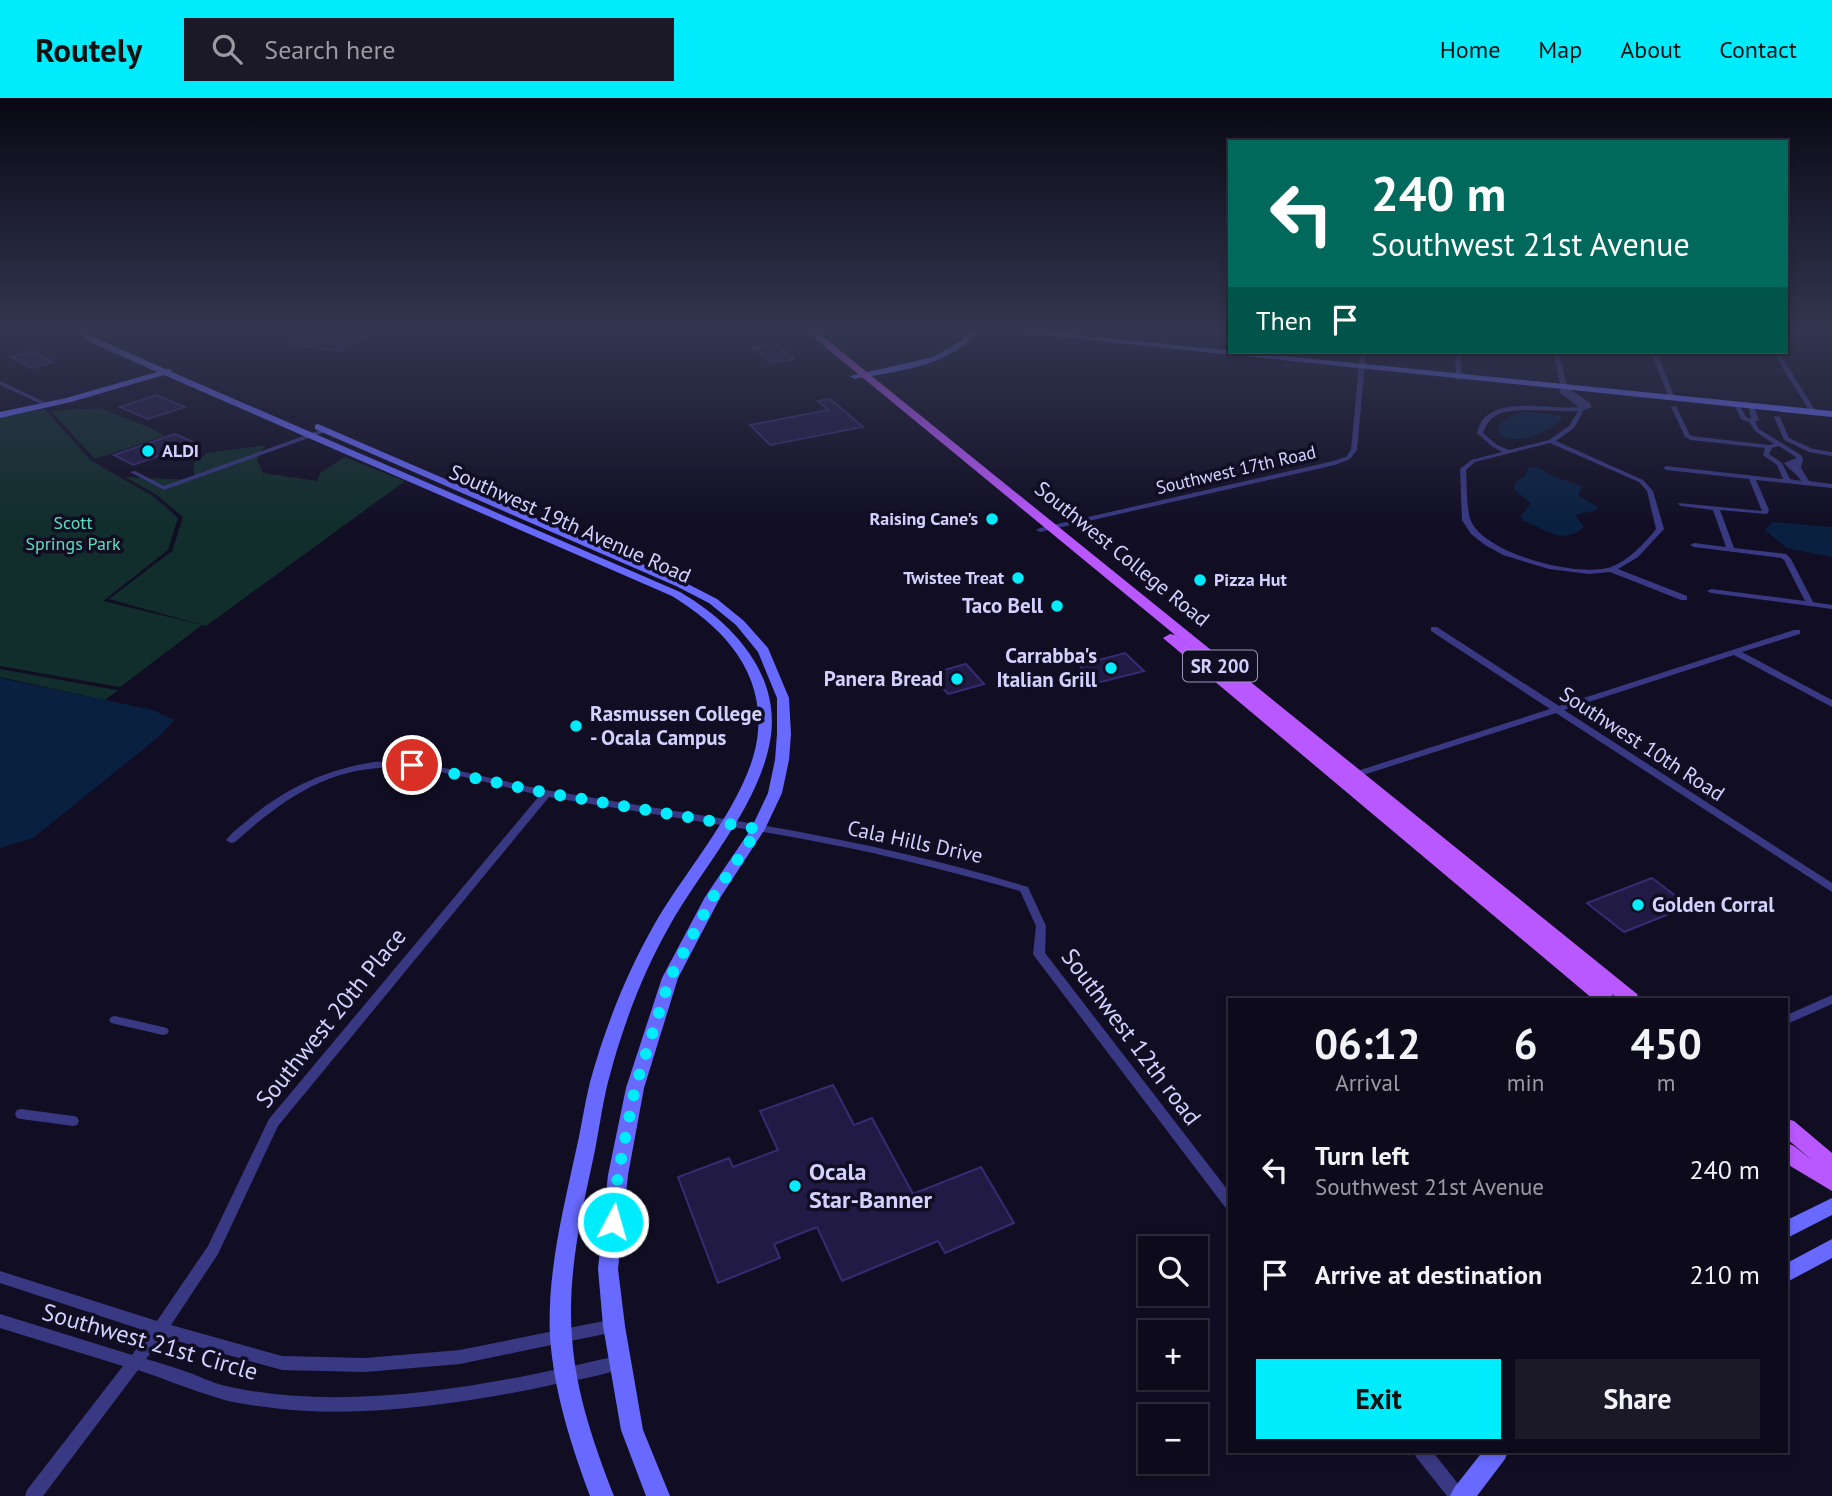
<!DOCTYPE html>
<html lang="en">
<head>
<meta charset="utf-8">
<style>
	body { margin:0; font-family:"PT Sans",sans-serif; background:#1b1828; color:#f1f3f6; height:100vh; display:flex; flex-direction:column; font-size:26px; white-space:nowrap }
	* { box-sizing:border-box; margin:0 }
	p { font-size:23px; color:#9a9aa3 }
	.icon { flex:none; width:38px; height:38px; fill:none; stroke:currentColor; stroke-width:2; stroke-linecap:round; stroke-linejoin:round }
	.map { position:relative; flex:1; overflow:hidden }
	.drawer { position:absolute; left:1228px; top:900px; width:560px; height:455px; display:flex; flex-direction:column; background:#0d0a1b; border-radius:0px; box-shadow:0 4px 10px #0003,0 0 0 2px #2d2b3a }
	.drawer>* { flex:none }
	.top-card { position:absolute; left:1228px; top:42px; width:560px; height:214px; border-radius:0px; box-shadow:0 4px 10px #0003,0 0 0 2px #2d2b3a; background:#00695c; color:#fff; overflow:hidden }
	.buttons { position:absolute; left:1138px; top:1138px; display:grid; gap:14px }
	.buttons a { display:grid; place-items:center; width:70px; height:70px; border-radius:0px; background:#0d0a1b; box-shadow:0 4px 10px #0003,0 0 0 2px #2d2b3a; font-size:35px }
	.pin { position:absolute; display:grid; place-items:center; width:60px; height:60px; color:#fff; margin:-30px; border:4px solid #fff; border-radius:50%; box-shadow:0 2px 7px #0007 }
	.me { position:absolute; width:77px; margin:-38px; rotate:6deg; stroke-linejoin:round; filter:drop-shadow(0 0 5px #0008) }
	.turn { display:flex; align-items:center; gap:24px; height:147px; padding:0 28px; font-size:32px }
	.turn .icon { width:91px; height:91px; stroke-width:2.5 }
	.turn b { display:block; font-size:49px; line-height:60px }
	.then { display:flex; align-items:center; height:66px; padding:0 28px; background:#0003; gap:14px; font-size:26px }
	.eta { display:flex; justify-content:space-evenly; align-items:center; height:119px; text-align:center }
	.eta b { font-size:42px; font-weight:700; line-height:49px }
	.action { display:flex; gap:14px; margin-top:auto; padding:14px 28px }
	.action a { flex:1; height:80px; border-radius:0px; background:#00ecfc; color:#111; font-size:28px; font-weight:700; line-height:80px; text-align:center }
	.action a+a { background:#1b1828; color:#f1f3f6 }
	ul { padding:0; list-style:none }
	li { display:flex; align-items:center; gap:21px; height:105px; padding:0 28px }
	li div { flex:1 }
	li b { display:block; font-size:26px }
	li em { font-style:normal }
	header { display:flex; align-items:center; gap:42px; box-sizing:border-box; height:98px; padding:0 35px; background:#00ecfc; color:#111 }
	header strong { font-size:33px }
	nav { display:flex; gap:38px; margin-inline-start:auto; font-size:24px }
	.search { width:490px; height:63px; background:#1b1828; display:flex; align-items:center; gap:18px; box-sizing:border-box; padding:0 24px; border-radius:0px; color:#9a9aa3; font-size:26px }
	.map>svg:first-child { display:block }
</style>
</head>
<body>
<header>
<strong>Routely</strong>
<div class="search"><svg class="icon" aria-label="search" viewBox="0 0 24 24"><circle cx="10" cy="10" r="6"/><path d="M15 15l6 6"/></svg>Search here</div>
<nav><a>Home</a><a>Map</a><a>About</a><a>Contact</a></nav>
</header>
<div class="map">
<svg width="1832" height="1398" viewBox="0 0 1832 1398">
	<rect width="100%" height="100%" fill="#110e24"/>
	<!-- green -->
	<g fill="#112e2c">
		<path d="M100,310L151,330L164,338L95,361L51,313Z"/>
		<path d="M45,311L90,362L153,398L178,420L168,452L103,503L202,527L120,589L0,568V319Z"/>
		<path d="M265,347L257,362L263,375L317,383L320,375L345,359L405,383L206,528L109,501L172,453L183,419L157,397L125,379L194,382V365L207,355Z"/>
		<path d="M0,571L116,592H118L105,602L0,579Z"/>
	</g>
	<!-- water -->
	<g fill="#092041">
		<path d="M1523,314L1559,317L1562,321C1548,335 1518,348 1500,337L1498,327L1510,319Z"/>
		<path d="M1528,369L1540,370L1550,377L1582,388L1578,397L1598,409L1597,412L1575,417L1584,429C1563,448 1545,431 1523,423L1521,418L1531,405L1514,391L1516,384L1526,377Z"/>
		<path d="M1773,424L1832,429V459L1787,450L1765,432Z"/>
		<path d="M0,580L153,612L174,622L162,636L33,740L0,750Z"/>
	</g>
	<!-- building -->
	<g fill="#211a45" stroke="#372c71" stroke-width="2">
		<path d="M311,233H376L341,253L288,246Z"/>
		<path d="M775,245L794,261L772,265L753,249Z"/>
		<path d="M32,253L53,264L32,270L11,259Z"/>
		<path d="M156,297L185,309L148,321L120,309Z"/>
		<path d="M830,301L863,329L770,347L750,327L828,312L818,303Z"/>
		<path d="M175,336L195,345L133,367L114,357Z"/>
		<path d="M1125,555L1144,573L1097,585L1079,567Z"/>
		<path d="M966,566L984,586L948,596L930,576Z"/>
		<path d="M1652,780L1689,808L1624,834L1587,805Z"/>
		<path d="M833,987L854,1027L872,1020L913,1096L981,1069L1014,1125L945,1155L938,1143L842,1183L817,1129L774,1146L780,1160L718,1185L678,1079L729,1060L733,1069L778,1052L760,1013Z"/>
	</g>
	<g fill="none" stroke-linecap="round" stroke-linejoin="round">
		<!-- street -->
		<g fill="#393983" fill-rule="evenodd">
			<path d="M1360,254H1366L1357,352L1350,361L1335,367L1040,434L1036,432L1040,430L1333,363L1346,359L1351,352Z"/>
			<path d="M1455,254H1461L1462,280L1459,282L1456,280Z"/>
			<path d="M1553,254H1559L1567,289L1590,305L1592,309L1584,312L1574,330L1556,343L1643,382L1653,393L1664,431L1638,459L1618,471L1687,498V502H1681L1610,474L1589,476L1549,471L1503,457L1485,447L1471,436L1462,422L1460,371L1471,362L1502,354L1493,349L1477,335C1479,330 1480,324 1484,320C1505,299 1552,312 1579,309L1559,294L1561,290ZM1524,312L1573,313H1578L1569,328L1549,342L1509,352L1497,347L1483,335C1491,314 1504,313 1524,312ZM1550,345L1639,384L1647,393L1656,431C1644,446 1629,462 1611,469C1579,480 1489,457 1472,425C1466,415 1467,384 1466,372L1475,364Z"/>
			<path d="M1651,254H1657L1675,300L1674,301L1669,300Z"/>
			<path d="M1773,254H1779L1816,314L1815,315L1810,314Z"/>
			<path d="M0,283L49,306L50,307L45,308L0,287Z"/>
			<path d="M1735,306H1739L1746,319L1751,321L1748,308L1753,307L1759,322L1755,324L1759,331L1801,357L1803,361L1801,370L1809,383L1832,386V390L1756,382L1769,412L1767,416L1720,412L1734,450L1786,456L1791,461L1813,504L1832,507V511L1711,495L1707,493L1711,491L1805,503L1784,462L1781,460L1694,449L1690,447L1694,445L1726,449L1713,412L1681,408L1678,406L1679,405L1762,413L1749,381L1666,372L1663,370L1666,368L1783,381L1777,367L1763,357L1765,350L1691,342L1685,339L1671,309L1676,308L1690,337L1692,338L1769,347L1774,346L1755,333L1749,324L1741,321L1734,307ZM1779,348L1796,359V360L1784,365C1790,373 1797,375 1801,383L1790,381L1782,365L1769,356L1772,350Z"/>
			<path d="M1775,318L1780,319L1789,340L1813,351L1832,354V358L1809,354L1784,342L1774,319Z"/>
			<path d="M326,330L329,332L328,333L164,392L130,374L135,373L164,388Z"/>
			<path d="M1431,529H1437L1559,608L1794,532H1800V536L1742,554L1832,602V609L1734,557L1564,612L1832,785V794L1556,615L1357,679H1351L1349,677L1351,675L1550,611L1431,533Z"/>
			<path d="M374,664C437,662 496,684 558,694C675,714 793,729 909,757C949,766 988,777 1028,789L1046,828L1045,855L1230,1095V1111L1225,1109L1035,859L1033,856L1036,828L1020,793C963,777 907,762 849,750C750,730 649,716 549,699L278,1028L218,1156L171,1227L282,1258L365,1260L460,1252L614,1221L619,1223L621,1228L619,1233L460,1266L365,1274L282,1272L163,1239L146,1261C160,1265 174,1269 187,1274C199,1278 210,1284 222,1287C345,1317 499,1286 620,1257L625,1259L627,1264L625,1269C601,1279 573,1282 547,1288C461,1306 354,1322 266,1309C250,1307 233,1305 218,1300C191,1292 165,1281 138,1272L43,1398H25L27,1392L123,1268L0,1230V1216L132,1257L149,1234L0,1185V1173L157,1223L208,1148L269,1021L540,697C507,690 474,680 440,674C350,658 300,686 235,744L231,745L226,742C234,732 245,725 255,716C290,688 329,671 374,664Z"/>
			<path d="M1832,897V906L1787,926V917Z"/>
			<path d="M115,918L163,929L167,930L169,933L167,936L163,937L111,925L109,922L111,919Z"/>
			<path d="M21,1011L73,1018L77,1019L79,1023L77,1027L73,1028L21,1021L17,1020L15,1016L17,1012Z"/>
			<path d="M1414,1353H1432L1463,1392L1465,1398H1447L1416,1359Z"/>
		</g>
		<!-- secondary -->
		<g fill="#686aff" fill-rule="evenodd">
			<path d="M76,233H86L96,240L165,271H171L172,274L680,494C730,523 779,573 771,637C762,705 703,768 670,827C642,876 622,930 608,984C602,1008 599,1033 594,1057C581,1117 567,1178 572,1240C576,1295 594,1347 614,1398H590C571,1347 554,1294 550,1239C547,1177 562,1117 575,1057C581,1032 584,1008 590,984C605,930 626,876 654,827C685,772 754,696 758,633C763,571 721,528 672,498L164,277L71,304L0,320V314L66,300L157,274L90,244Z"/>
			<path d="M971,233H980C947,269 899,273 854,281L850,278L933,259L961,243Z"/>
			<path d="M1003,233H1035L1832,313V319Z"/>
			<path d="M318,326L684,484L717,501L744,523L768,550L789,600L791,636L789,662L782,695L765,731L720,800L678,880L644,990L628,1077L618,1171L625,1228L643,1332L670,1398H646L621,1332L603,1228L598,1171L608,1077L626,990L662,880L705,799L751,731L768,695L775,662L777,636V600L758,554L736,527L709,505L676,488L315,331V327Z"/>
			<path d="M1832,1100V1117L1787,1140V1122Z"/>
			<path d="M1832,1141V1160L1787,1184V1165Z"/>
			<path d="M1483,1353H1508L1505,1361L1477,1398H1450L1454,1390Z"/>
		</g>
		<!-- primary -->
		<g fill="#ba58ff" fill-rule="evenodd">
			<path d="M806,233H816L1637,896L1639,901H1618L1612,896L1614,901H1593L1163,540L1170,536L1175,537L1214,569Z"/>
			<path d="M1787,1021L1794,1023L1832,1055V1093L1787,1066V1045L1794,1048L1813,1063L1787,1041Z"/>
		</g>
	</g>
	<!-- sky -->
	<linearGradient id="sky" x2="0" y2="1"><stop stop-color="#090814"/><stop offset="0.54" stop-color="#323650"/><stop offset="1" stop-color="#323650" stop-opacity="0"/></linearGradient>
	<rect width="1832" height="429" fill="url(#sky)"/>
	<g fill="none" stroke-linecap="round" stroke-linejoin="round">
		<!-- route -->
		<path stroke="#00ecfc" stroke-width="12" stroke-dasharray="0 21.6" d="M412,667L547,695L758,731L713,799L670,880L635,990L618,1077L613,1124"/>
	</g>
	<!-- markers -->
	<g fill="#00ecfc" stroke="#110e24" stroke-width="2.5">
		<circle cx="148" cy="353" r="7"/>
		<circle cx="992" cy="421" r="7"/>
		<circle cx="1018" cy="480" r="7"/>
		<circle cx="1200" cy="482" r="7"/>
		<circle cx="1057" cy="508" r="7"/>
		<circle cx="1111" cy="570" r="7"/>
		<circle cx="957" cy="581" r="7"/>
		<circle cx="576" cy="628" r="7"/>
		<circle cx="1638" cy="807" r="7"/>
		<circle cx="795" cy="1088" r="7"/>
	</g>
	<g text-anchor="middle" stroke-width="7" stroke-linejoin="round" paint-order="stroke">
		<!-- far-poi labels -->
		<g font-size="18" font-weight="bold" fill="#d4d1ff" stroke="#110e24" text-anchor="start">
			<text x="162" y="359">ALDI</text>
			<text x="978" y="427" text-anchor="end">Raising Cane's</text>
			<text x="1004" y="486" text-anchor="end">Twistee Treat</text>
			<text x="1214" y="488">Pizza Hut</text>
		</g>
		<!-- far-street labels -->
		<g font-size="18" fill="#d4d1ff" stroke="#110e24">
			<text transform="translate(1236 372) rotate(-13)" y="6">Southwest 17th Road</text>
		</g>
		<!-- far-park labels -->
		<g font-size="18" fill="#5ce0ba" stroke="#110e24">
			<text x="73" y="431">Scott<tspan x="73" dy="21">Springs Park</tspan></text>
		</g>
		<!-- shield labels -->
		<rect fill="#110e24" stroke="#9a96bd" stroke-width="2" x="1183" y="552.5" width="74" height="31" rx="5"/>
		<g font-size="19" font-weight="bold" fill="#d4d1ff">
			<text x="1220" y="575">SR 200</text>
		</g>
		<!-- street labels -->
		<g font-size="21" fill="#d4d1ff" stroke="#110e24">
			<text transform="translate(570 426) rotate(24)" y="7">Southwest 19th Avenue Road</text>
			<text transform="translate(1122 456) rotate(39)" y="7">Southwest College Road</text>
			<text transform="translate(1642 646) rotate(33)" y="7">Southwest 10th Road</text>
			<text transform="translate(915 744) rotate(12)" y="7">Cala Hills Drive</text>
		</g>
		<!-- poi labels -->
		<g font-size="21" font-weight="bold" fill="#d4d1ff" stroke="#110e24" text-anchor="end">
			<text x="1043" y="515">Taco Bell</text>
			<text x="1097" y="565">Carrabba's<tspan x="1097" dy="24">Italian Grill</tspan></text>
			<text x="943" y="588">Panera Bread</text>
			<text x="590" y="623" text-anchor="start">Rasmussen College<tspan x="590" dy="24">- Ocala Campus</tspan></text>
			<text x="1652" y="814" text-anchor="start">Golden Corral</text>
		</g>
		<!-- near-street labels -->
		<g font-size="24" fill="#d4d1ff" stroke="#110e24">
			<text transform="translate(331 920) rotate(-51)" y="8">Southwest 20th Place</text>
			<text transform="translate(1131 939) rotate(53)" y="8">Southwest 12th road</text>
			<text transform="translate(150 1244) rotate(16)" y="8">Southwest 21st Circle</text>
		</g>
		<!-- near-poi labels -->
		<g font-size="24" font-weight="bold" fill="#d4d1ff" stroke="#110e24" text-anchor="start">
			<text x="809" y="1082">Ocala<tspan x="809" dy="28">Star-Banner</tspan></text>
		</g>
	</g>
</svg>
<div class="buttons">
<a><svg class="icon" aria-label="search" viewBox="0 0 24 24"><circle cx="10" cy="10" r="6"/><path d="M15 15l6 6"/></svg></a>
<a>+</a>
<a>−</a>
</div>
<div class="pin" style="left:412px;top:667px;background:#d93025"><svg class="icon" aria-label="arrive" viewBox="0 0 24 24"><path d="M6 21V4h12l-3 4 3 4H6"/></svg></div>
<svg class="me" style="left:613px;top:1124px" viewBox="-20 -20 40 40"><circle r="17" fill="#00ecfc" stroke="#fff" stroke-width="3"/><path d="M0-11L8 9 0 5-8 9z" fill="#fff"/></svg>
<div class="top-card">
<div class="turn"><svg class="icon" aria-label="left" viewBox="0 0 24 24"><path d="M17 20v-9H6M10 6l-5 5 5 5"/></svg><div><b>240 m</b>Southwest 21st Avenue</div></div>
<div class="then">Then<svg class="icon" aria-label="arrive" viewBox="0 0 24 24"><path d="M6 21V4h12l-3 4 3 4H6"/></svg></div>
</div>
<section class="drawer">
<div class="eta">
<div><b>06:12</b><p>Arrival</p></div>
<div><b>6</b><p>min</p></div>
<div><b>450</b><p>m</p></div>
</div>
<ul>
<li><svg class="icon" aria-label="left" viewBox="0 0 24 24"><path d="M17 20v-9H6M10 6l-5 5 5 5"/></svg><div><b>Turn left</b><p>Southwest 21st Avenue</p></div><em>240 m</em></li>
<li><svg class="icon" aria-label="arrive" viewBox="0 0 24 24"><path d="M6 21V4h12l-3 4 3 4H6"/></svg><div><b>Arrive at destination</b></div><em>210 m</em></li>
</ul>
<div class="action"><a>Exit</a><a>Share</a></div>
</section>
</div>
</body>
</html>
